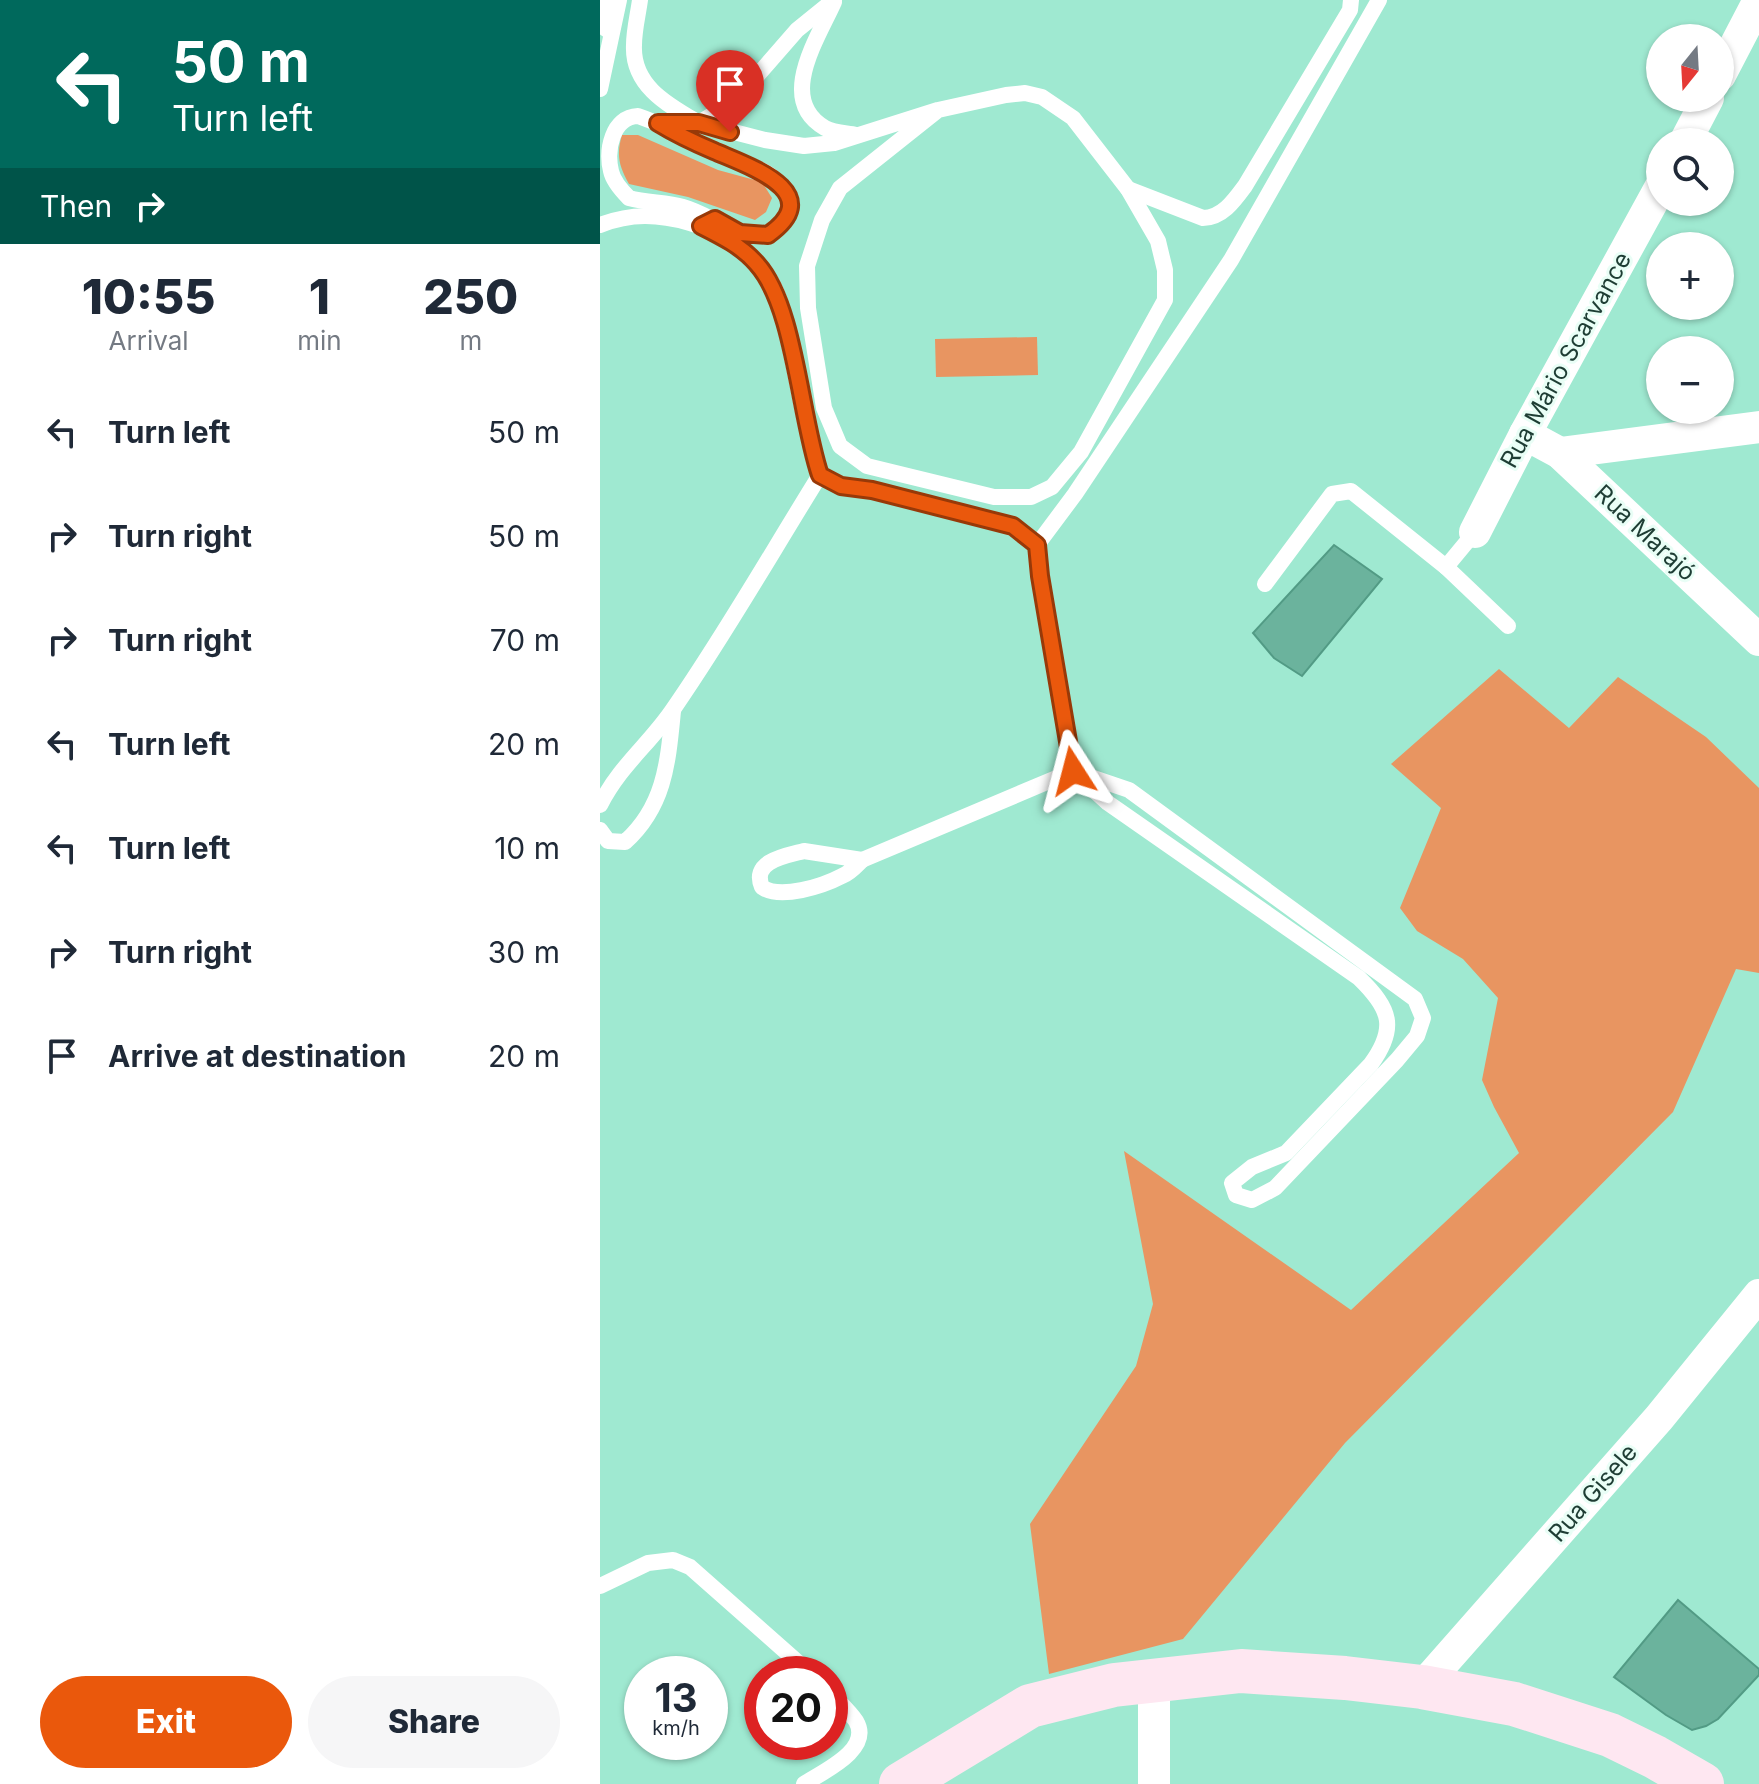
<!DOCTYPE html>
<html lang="en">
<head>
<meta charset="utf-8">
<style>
	body { margin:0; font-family:Inter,sans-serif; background:#f6f6f7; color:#1f2937; height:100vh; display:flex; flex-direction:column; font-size:30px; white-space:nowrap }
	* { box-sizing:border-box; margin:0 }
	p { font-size:26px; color:#747a83 }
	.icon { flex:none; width:44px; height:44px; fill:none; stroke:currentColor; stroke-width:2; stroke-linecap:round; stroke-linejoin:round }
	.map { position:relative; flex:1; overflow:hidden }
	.drawer { display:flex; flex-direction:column; background:#fff; width:600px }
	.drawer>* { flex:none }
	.guide { background:#00695c; color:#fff; overflow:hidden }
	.needle { width:52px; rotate:198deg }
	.buttons { position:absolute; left:1046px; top:24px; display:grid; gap:16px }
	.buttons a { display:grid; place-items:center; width:88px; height:88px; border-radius:50%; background:#fff; box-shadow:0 2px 6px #0004; font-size:40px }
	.speed { position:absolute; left:24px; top:1656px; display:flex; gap:16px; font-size:40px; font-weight:700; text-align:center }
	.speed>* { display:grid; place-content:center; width:104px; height:104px; border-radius:50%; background:#fff; box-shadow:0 2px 6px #0004; line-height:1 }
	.speed small { font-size:20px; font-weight:400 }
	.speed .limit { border:12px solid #d22; background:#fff; color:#111 }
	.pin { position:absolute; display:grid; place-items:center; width:68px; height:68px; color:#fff; margin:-82px -34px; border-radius:50% 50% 50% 0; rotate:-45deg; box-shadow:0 0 8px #0007 }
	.pin .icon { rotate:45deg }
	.me { position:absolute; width:88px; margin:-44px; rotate:351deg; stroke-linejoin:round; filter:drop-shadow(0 0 6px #0008) }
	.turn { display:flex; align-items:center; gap:28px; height:168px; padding:0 40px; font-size:36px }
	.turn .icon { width:104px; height:104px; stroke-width:2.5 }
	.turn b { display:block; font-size:56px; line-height:68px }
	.then { display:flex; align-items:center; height:76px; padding:0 40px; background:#0003; gap:16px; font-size:30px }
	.eta { display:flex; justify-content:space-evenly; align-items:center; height:136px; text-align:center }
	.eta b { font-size:48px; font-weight:800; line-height:56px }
	.action { display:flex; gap:16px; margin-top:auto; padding:16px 40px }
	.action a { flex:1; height:92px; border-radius:48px; background:#ea580c; color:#fff; font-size:32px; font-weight:800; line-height:92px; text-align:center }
	.action a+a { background:#f6f6f7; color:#1f2937 }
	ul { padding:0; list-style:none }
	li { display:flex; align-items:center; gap:24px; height:104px; padding:0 40px }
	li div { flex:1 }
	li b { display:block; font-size:30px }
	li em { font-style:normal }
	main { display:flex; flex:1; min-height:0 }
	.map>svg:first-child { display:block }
</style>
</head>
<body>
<main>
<section class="drawer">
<div class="guide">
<div class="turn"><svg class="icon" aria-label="left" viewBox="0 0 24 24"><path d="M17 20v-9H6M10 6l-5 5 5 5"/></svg><div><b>50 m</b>Turn left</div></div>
<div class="then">Then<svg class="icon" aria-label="right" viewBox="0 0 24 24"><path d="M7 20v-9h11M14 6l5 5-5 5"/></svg></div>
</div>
<div class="eta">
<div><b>10:55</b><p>Arrival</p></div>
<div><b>1</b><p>min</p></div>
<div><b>250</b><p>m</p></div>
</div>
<ul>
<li><svg class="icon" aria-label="left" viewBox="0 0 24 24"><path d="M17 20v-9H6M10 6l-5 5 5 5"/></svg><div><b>Turn left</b></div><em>50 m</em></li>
<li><svg class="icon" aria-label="right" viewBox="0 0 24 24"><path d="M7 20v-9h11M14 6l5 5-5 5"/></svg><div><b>Turn right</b></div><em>50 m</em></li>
<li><svg class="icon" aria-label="right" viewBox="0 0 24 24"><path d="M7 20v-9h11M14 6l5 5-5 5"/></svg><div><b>Turn right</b></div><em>70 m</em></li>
<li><svg class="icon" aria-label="left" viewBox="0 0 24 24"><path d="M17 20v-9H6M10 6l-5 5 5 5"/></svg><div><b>Turn left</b></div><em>20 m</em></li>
<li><svg class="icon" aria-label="left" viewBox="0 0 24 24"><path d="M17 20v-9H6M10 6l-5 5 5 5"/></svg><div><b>Turn left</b></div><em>10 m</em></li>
<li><svg class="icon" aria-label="right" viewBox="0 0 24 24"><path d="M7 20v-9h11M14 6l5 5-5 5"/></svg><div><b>Turn right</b></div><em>30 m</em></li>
<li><svg class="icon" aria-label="arrive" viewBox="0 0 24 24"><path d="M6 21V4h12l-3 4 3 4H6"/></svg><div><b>Arrive at destination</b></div><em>20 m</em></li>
</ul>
<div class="action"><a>Exit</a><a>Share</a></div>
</section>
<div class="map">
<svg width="1159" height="1784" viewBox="0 0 1159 1784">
	<rect width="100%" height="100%" fill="#9fe9d1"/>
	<!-- green -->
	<g fill="#e89561">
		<path d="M22,135H38L118,170L162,182L172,198L166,212L155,220L88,197L29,184C19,166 16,155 22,135Z"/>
		<path d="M437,337L438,375L336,377L335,339Z"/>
		<path d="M899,669L969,728L1018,677L1106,737L1159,788V973L1136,969L1073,1112L745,1443L583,1639L449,1674L430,1524L536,1366L553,1304L524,1151L751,1310L919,1153L894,1107L882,1080L898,998L863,959L817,931L800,908L841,808L791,764Z"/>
	</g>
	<!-- building -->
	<g fill="#6bb39d" stroke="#529b85" stroke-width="2">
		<path d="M734,545L782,579L702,676L674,658L653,633Z"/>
		<path d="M1078,1600L1159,1669V1675L1118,1719L1106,1726L1092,1730L1066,1715L1014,1677Z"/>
	</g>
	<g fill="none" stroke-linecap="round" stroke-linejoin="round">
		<!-- lane -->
		<g stroke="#fff" stroke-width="16">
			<path d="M40,0C38,15 34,30 34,45C32,86 68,105 99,123L136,100L197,30L234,0"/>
			<path d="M234,2C218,38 176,100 225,128C234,133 247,133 256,135"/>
			<path d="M6,29V0"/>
			<path d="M0,89L19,0"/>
			<path d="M38,116C70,127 101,145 132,159C144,164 162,168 171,176C176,181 184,189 187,195C198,215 176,237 157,235C131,234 108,214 83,207C66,202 47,203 29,198C22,191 13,181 11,171C6,150 12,117 38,116Z"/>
			<path d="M58,123H99L165,140L204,146L234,143L338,110L406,95L425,93L442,97L473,118L528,189L558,241L565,270V300L481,452L452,487L431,497H394L267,466L240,446L224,408L208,308L207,266L222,220L240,188L338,110"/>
			<path d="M528,189L603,218C622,218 634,201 645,186L750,10L751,0"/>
			<path d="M0,225C31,213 58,214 90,223C123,232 160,257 175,289C183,305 185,326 189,343C199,387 205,432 220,475L241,486L272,490L413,526L437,545"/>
			<path d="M846,567L875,532"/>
			<path d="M665,584L732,494L751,491L846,567L908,626"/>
			<path d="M0,805C21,764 50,744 74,708C126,633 172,552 220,475"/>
			<path d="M0,830L8,841L25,842C65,806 68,762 73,711"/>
			<path d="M204,851L262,860C256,866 250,873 242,876C223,886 180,900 162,887C151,861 185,856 204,851Z"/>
			<path d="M262,860L473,771L529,790L815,999L823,1018L817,1036L797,1060L675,1188L652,1200L636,1195L632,1183L652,1167L686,1153L771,1064C797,1028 791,1009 759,978L508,803L473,771L440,576L437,545L475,494L631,260L779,0"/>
			<path d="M0,1586L48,1563L73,1560L90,1567L211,1674"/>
			<path d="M204,1784C222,1772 273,1750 256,1721C249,1711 238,1701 230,1692"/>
		</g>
		<!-- street -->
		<g stroke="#fff" stroke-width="32">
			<path d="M1120,75L1159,0"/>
			<path d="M1085,142L1108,98"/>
			<path d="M925,434L960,453L1159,640"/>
			<path d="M960,453L1159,427"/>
			<path d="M875,532L925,434L1060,188"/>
			<path d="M822,1687L1059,1418L1159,1295"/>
			<path d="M554,1784V1680"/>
		</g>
		<!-- secondary -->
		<path stroke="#fee7f1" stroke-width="44" d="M301,1784L430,1706L514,1685L641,1671L745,1678L822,1687L914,1704L1010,1735L1055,1757L1102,1784"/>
	</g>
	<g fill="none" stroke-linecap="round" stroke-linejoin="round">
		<defs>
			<path id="route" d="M130,132L99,123H58C76,134 95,143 114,151C148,166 229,192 168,235L140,233L115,219L101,226C121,236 143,247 157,264C195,306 200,417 220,475L241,486L272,490L413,526L437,545L440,576L473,771"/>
		</defs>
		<!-- route casing -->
		<use href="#route" stroke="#983908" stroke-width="20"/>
		<!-- route -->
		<use href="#route" stroke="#ea580c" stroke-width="14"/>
	</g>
	<g text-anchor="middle" stroke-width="6" stroke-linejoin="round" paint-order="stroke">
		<!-- street labels -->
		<g font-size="24" fill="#1e3d34" stroke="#e9fef6">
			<text transform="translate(966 360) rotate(-61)" y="8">Rua Mário Scarvance</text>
			<text transform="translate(1045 533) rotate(43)" y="8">Rua Marajó</text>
			<text transform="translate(993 1493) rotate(-49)" y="8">Rua Gisele</text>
		</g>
	</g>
</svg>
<div class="buttons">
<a><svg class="needle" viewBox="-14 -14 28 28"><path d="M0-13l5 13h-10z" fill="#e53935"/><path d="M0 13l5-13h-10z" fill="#747a83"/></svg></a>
<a><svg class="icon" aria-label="search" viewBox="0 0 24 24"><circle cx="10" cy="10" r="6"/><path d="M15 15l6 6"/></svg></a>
<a>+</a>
<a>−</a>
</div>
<div class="speed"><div>13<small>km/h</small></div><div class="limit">20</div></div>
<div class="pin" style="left:130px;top:132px;background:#d93025"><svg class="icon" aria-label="arrive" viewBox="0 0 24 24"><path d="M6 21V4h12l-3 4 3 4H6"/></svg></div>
<svg class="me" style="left:473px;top:771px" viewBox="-20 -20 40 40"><path d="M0-17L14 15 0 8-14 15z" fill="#ea580c" stroke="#fff" stroke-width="4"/></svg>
</div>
</main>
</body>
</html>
